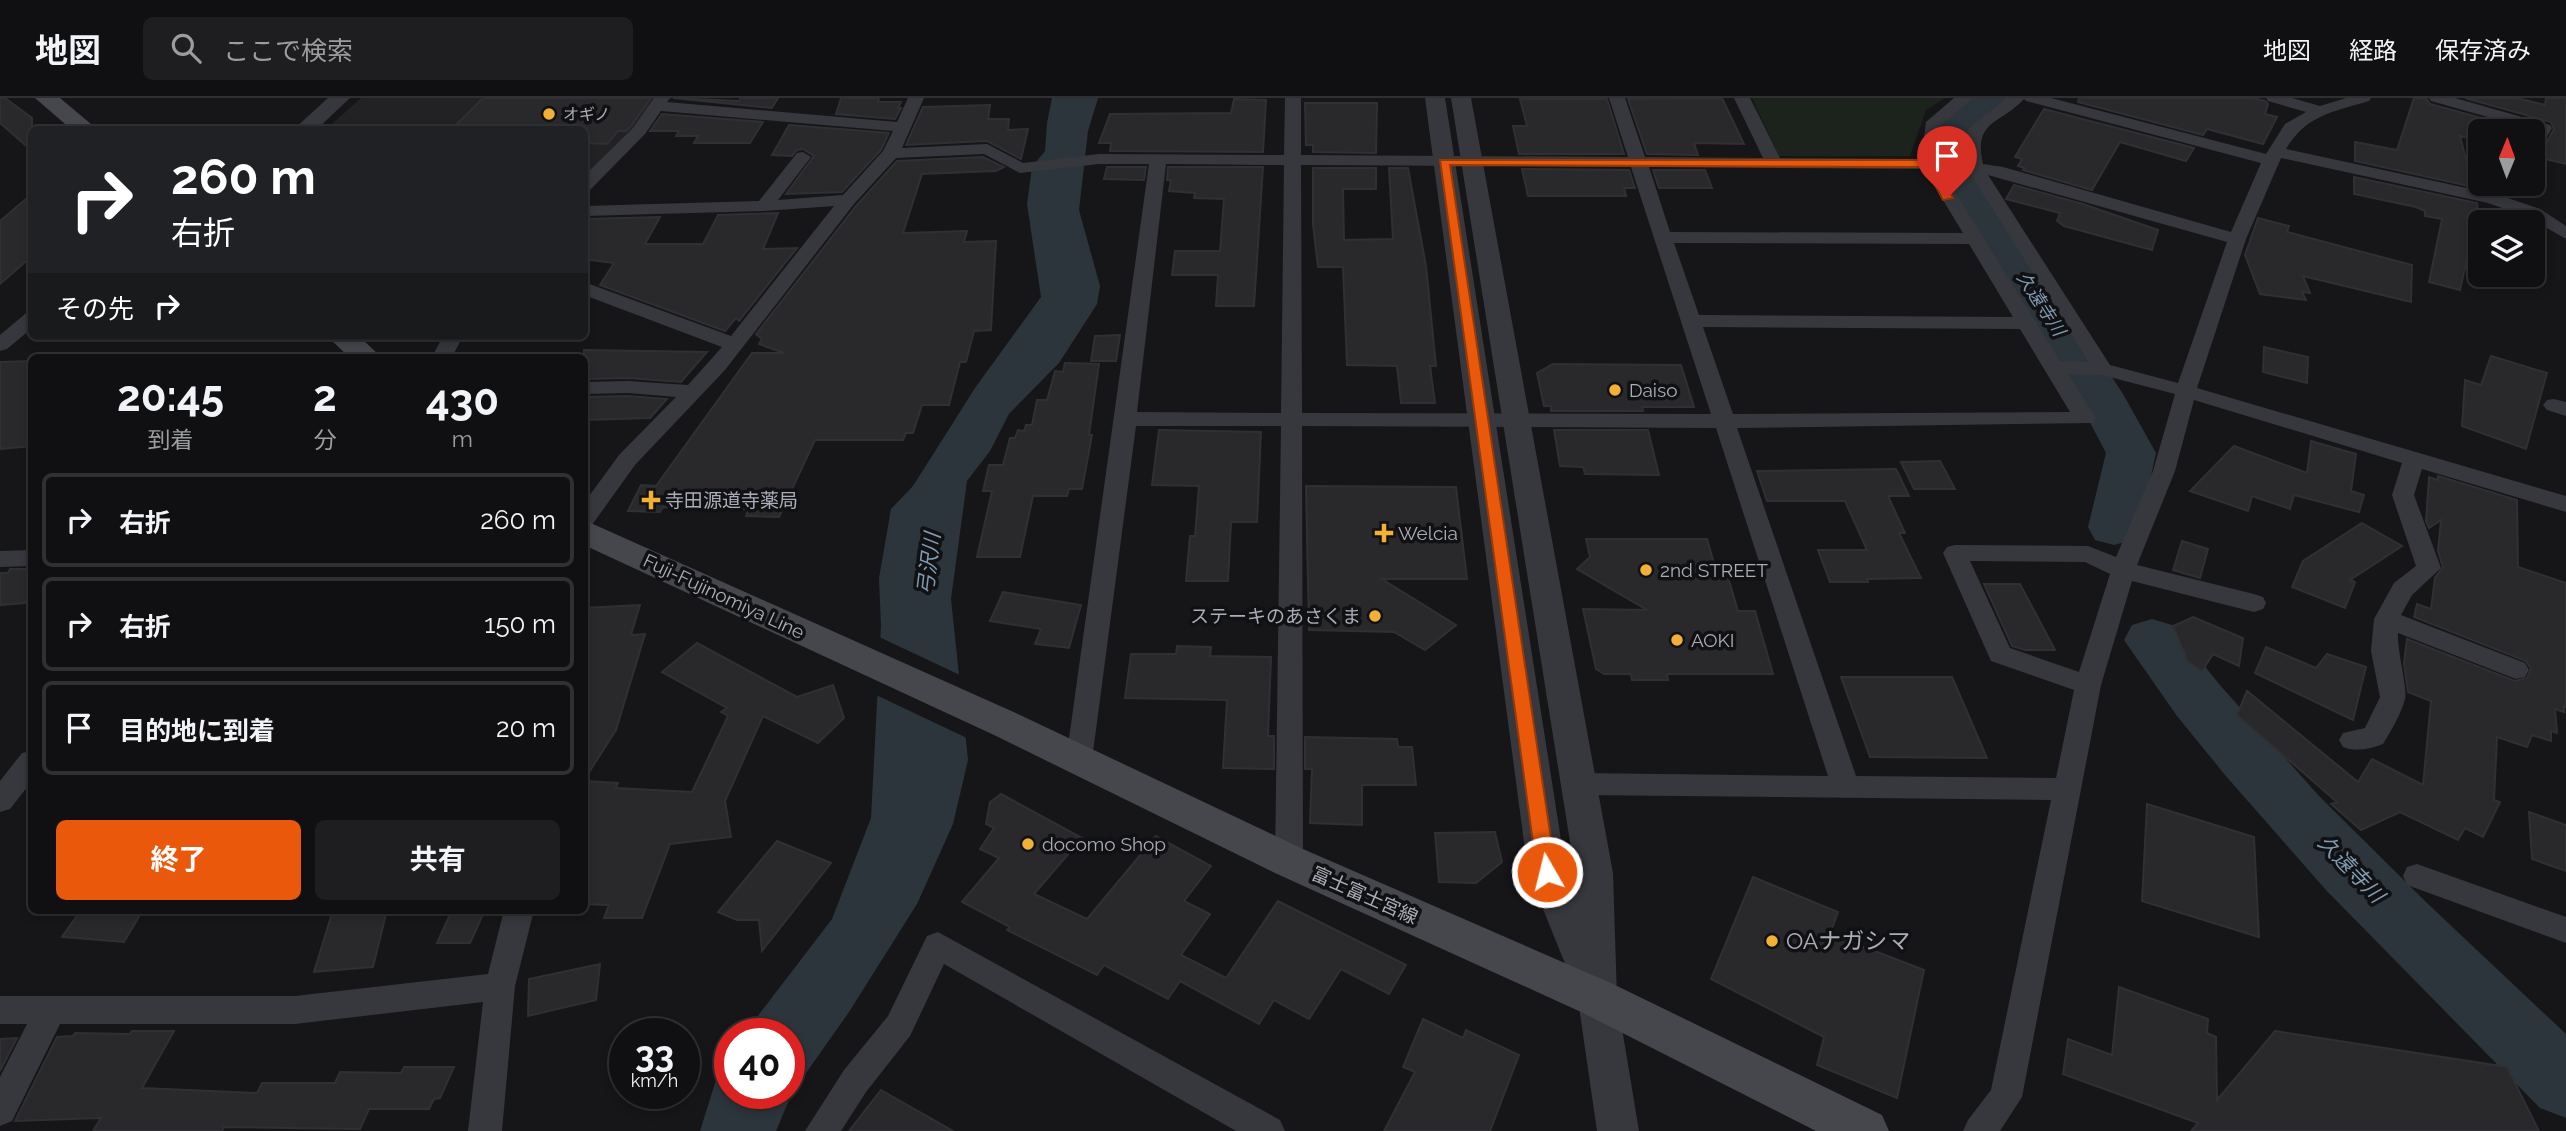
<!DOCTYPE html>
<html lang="ja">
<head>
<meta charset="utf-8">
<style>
	body { margin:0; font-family:Raleway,"Noto Sans JP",sans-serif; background:#1e1e20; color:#f1f3f6; height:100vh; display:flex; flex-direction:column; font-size:26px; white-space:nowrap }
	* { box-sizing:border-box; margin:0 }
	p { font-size:23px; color:#9c9d9f }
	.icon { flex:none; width:38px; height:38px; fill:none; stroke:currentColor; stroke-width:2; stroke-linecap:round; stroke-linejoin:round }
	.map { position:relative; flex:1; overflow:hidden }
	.sheet { position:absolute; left:28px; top:256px; width:560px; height:560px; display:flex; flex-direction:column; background:#101012; border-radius:10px; box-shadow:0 4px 10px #0003,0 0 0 2px #303032 }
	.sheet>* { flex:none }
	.banner { position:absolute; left:28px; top:28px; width:560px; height:214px; border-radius:10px; box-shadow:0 4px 10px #0003,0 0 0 2px #303032; background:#202124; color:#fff; overflow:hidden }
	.needle { width:46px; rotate:1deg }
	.tools { position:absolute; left:2468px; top:21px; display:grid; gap:14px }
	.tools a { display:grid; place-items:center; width:77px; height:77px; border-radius:10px; background:#101012; box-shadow:0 4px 10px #0003,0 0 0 2px #303032; font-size:35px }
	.speed { position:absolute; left:609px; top:920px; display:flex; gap:14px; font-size:35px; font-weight:700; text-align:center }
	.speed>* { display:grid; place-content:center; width:91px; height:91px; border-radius:50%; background:#101012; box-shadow:0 4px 10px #0003,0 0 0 2px #303032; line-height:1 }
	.speed small { font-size:18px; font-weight:400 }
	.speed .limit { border:10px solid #d22; background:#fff; color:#111 }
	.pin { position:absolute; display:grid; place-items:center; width:60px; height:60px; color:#fff; margin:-72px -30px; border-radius:50% 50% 50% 0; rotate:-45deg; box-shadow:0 0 7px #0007 }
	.pin .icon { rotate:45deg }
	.me { position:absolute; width:77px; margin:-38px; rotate:352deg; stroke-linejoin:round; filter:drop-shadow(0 0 5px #0008) }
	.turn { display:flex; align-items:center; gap:24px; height:147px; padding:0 28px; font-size:32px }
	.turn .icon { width:91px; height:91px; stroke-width:2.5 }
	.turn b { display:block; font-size:49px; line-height:60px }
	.then { display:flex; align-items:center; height:66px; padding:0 28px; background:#0003; gap:14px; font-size:26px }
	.eta { display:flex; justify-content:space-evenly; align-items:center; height:119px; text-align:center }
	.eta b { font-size:42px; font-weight:700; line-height:49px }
	.primary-button { display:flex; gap:14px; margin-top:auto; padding:14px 28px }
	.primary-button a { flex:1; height:80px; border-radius:10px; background:#ea580c; color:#fff; font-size:28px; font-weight:700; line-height:80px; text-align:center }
	.primary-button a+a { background:#1e1e20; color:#f1f3f6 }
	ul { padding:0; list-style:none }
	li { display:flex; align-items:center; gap:21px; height:94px; margin:0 14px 10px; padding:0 14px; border:4px solid #303032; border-radius:10px }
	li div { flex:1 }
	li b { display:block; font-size:26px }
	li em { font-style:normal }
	header { display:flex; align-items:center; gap:42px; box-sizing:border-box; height:98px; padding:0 35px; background:#101012; border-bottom:2px solid #303032 }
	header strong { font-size:33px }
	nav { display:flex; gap:38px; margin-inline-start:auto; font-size:24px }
	.search { width:490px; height:63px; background:#1e1e20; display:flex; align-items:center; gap:18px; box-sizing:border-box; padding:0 24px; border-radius:10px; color:#9c9d9f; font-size:26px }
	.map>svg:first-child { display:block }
</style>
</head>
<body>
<header>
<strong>地図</strong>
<div class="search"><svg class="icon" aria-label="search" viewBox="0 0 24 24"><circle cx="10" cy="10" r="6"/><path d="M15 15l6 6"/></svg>ここで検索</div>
<nav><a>地図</a><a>経路</a><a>保存済み</a></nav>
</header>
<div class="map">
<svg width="2566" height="1033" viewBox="0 0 2566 1033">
	<rect width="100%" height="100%" fill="#161618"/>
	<!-- built -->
	<path fill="#222225" d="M361,0H656L626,41L585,79L584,32H325Z"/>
	<!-- green -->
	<path fill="#1c231d" d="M1752,0H1945L1926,12L1910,58H1779Z"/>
	<!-- water -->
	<path fill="#2c353c" d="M1052,0H1098L1088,33L1079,112L1100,188L1097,206L1059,265L1009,316L990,353L967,383L951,501L968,662L953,726L917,806L849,914L792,995L776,1033H700L721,966L730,955V996H789V936H744L832,821L871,720L881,528L879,480L891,411L913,388L975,290L1041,199L1027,106L1032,69L1045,53L1047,25Z"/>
	<!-- pier -->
	<path fill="#161618" d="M877,538L962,578L969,641L874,596Z"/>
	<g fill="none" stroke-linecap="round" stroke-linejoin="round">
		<!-- stream -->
		<path stroke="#2c353c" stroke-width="7" d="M1973,7L1977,8"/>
		<!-- river -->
		<g fill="#2c353c" fill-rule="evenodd">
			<path d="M1966,0H2008C1985,34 1962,20 1976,75L2123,296L2156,355L2140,429L2133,442L2114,447L2095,442L2088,429L2106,355L2075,296L1936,75C1929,42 1939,21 1966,0Z"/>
			<path d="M2152,521L2172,527L2219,586L2320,699L2427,805L2566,936V1020L2540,1010L2326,792L2225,677L2177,618L2124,542L2132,527Z"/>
		</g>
	</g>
	<!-- building -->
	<g fill="#29292c" stroke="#303034" stroke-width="2">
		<path d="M0,0H5L32,20V53L0,25Z"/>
		<path d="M483,0H651L631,28L626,33H618L607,46L584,45V32H451Z"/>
		<path d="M673,0L739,3L741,0H778L772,10Z"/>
		<path d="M841,0H879L878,4H901L898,10H901L895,21L836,16Z"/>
		<path d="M1722,0L1744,46L1694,45L1698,57L1647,56L1628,1Z"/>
		<path d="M2079,0H2253L2265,3L2268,6L2265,16L2277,19L2263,46L2207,31L2203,37L2078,4Z"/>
		<path d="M2414,0H2426L2430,6L2529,33H2480V43L2460,38L2473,89L2355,63V44L2397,52Z"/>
		<path d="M2465,0H2517L2545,7L2546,0H2566V66L2541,60L2542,52L2554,31L2551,24Z"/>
		<path d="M1234,1L1266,2L1263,54L1110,53L1111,45H1099L1110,16L1231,15Z"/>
		<path d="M1520,1H1607L1624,56H1519L1513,28H1527Z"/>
		<path d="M1305,5H1377L1376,55L1313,54V47H1306Z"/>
		<path d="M990,7L988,21H1009L1008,32L1028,31L1021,61L987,43L906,47L923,9Z"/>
		<path d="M2044,11L2194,50L2186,63L2120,44L2092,92L2023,72L2025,70L2018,68L2022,61L2015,59Z"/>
		<path d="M662,16L763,24L750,45H694L698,38H676L679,33H650Z"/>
		<path d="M789,27L889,35L881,52L842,94L786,96L814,58L803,51L797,52L792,58L772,57Z"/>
		<path d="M983,59L1004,69L996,73L922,76L903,135L967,133L964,144L996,143L991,232L974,233L966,264H960L949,307H922L913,335H906L903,342H815L779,419L746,418L749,411L663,409L660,414L628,413L641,387L656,388L752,255H784L759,246L762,241L756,236L856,108L897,63Z"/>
		<path d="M1107,69H1146L1144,82L1104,81Z"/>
		<path d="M1168,69H1263L1254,208H1216L1218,177H1172L1175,153H1220L1224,101L1194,100L1195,95L1169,93L1171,82H1167Z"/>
		<path d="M1313,70H1376V91H1343L1344,142L1393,141L1389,70H1408L1426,168L1436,268H1430L1435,305H1401L1397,268L1347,267L1343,169H1318L1313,126Z"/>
		<path d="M1522,71L1629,72L1635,90H1624L1626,98H1528Z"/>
		<path d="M1653,72H1705L1712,90H1659Z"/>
		<path d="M2354,79L2477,105L2480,127L2472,163L2467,161L2460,192L2429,184L2442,121L2425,118V113L2416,109L2354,96Z"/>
		<path d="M2014,87L2083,106L2158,132L2152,152L2064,128L2057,123L2060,115L2006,101Z"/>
		<path d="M32,96V158L0,186V123Z"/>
		<path d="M778,115L763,151L797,150L739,223L736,220L725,233L600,187L614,165L584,161V121L660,119L645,146H703L718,117Z"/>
		<path d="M2258,120L2289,128L2287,134L2412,167L2411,204L2303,178L2310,195L2302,194L2306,202L2260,196L2245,157Z"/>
		<path d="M1120,237L1116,263H1091L1095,238Z"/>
		<path d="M2264,249L2308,259L2307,285L2263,274Z"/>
		<path d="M584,252L707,254L681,284L628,280L584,281Z"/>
		<path d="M2491,258L2547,275L2526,351L2462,328L2465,282L2481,287Z"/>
		<path d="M32,263V348L0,351V264Z"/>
		<path d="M1065,265L1099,266L1089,337H1092L1082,391H1069L1067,398H1033L1020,459H977L992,393H983L989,367H1003L1010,340H1015L1018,332L1024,333L1026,327H1032L1037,302H1047L1055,273L1063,274Z"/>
		<path d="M1553,266L1681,267L1694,309H1642L1643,313H1551V308H1544L1537,275Z"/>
		<path d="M628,298L667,301L650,320L584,322V299Z"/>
		<path d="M1159,332L1261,334L1257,424H1231L1228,483H1186L1190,438H1195L1199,388L1152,387Z"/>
		<path d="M1554,332H1648L1659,377L1585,376L1583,369L1560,368Z"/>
		<path d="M2311,343L2356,356L2351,393L2364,397L2359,414L2294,397L2290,411L2252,398L2248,413L2190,393L2234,348L2307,375Z"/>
		<path d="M1940,363L1955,391H1914L1901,364Z"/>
		<path d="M1896,371L1909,398H1888L1905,435H1899L1921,480L1867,481L1868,484H1830L1818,452H1867L1845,403H1767L1757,373Z"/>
		<path d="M2438,378L2517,402L2518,469L2566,485V609L2564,608V614L2555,611L2557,635L2551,633V643L2532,637L2527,649L2497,639L2494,702L2500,704L2483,739L2465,730L2458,742L2400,714L2361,732L2331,706L2337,704L2237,617L2247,593L2358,684L2372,661L2423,687L2431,603L2408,594L2404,565L2407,541L2515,583L2527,580L2531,571L2526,563L2414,519L2417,506L2431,511L2435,480L2443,469L2438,453L2441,422L2429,430L2426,423L2429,379L2438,382Z"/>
		<path d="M1306,388L1456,389L1467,481H1382L1456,527L1425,552L1394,534L1309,532Z"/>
		<path d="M2362,425L2402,448L2350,482L2355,484L2345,510L2292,489L2303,463Z"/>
		<path d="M1586,441H1707L1716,472H1726L1738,513H1755L1773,576H1667L1668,582H1632L1631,576H1604L1596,571L1583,511L1647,512L1577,471L1590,459Z"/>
		<path d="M2182,443L2208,451L2200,480L2173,472Z"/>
		<path d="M10,471H32V496L25,505L0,507V475H8Z"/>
		<path d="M1984,486H2020L2055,552H2025L2012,548Z"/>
		<path d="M1003,494L1081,507L1069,550L1035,546L1041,531L990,523Z"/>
		<path d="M640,507L631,537L645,536L616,632L584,682V510Z"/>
		<path d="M2193,519L2243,540L2239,568L2213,556L2202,573L2188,564L2173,528Z"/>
		<path d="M697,545L797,599L833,587L844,620L818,645L763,618L725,703L731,739L670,746L642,820H604L609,807L584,806V683L618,685L616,690L692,694L728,618L721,614L727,610L662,574Z"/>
		<path d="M1177,548L1211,549L1210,558L1271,559L1268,638H1274V671L1223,670L1227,602L1125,600L1131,556H1176Z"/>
		<path d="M2266,549L2316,570L2327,556L2366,569L2353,622L2255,575Z"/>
		<path d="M1841,579H1952L1987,660L1870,659Z"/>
		<path d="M1305,639L1397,641L1398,649H1412L1416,687H1362V727L1310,725L1312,671H1305Z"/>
		<path d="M1001,696L1082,740L1034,796L1087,821L1156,738L1211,768L1184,803L1210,816L1181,857L1226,880L1278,803L1406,867L1389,896L1341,871L1309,921L1274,902L1259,926L1180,883L1168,901L1104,867L1097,877L1007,832L1010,829L962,804L999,760L980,751L994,730L986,726L990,704Z"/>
		<path d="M2147,706L2254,739L2259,839L2142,803Z"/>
		<path d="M2529,714L2566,727V773L2532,761Z"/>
		<path d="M1495,734L1502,764L1476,785L1439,784L1435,735Z"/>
		<path d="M777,743L831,765L762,853L759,822H737L718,814Z"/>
		<path d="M1753,779L1838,814L1830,836L1924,872L1897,1000L1817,967L1824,939L1711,881Z"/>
		<path d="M81,812H143L124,844L62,839Z"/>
		<path d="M333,812H387L373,869L314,874Z"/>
		<path d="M452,812H485L470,845H437Z"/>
		<path d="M600,866L596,902L528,918L529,881Z"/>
		<path d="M2119,889L2208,921L2207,935L2216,939L2217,1002L2275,933L2507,969L2539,1033H2191L2198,1025L2063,976L2068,941L2112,957Z"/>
		<path d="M1423,921L1463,940L1466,932L1519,957L1490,1033H1384L1415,974L1403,969Z"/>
		<path d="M132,933H174L142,990L257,995L262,985H335L340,974L401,975L404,969H454L440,1000L434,1001L429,1011H369L360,1031L224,1029L222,1033H93L101,1020L15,1023L57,939L73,938L75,935L130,936Z"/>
		<path d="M17,940L0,973V941Z"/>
		<path d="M881,992L953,1033H849Z"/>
	</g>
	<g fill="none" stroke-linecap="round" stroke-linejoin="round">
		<!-- minor -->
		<g fill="#37383d" fill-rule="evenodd">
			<path d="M654,0H670L667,4L897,24L908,0H924L902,50L987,46L1023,65L1099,56L1284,57L1285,0H1301V57L1628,59L1609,0H1625L1645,59L1763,60L1734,0H1750L1780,60L1921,61L1926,24L1954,0H1973L1940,28L1938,62L1965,65L1962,47L1969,30L2007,0H2051L2266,56L2285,26L2306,14L2268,3L2266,0H2292L2320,8L2346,0H2371L2369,3C2333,14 2306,17 2286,51L2499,97L2540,111L2566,128V141L2528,119L2488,105L2281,60L2246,141L2197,290L2566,398V414L2422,371L2414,397L2441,470L2412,497L2401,517L2525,565L2529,572L2525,579L2516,581L2398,535C2397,553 2408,591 2405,601C2401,616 2391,633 2383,646C2370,651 2356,654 2343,649L2339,642L2343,635L2365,630L2380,599L2371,553L2374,521L2394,485L2416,468L2392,397L2402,365L2194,302L2175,373L2137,467L2254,496L2263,499L2266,505L2263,511L2254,514L2132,483L2101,587L2022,999L2000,1033H1963L1968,1022L1991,992L2051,702L1580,697L1570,694L1566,686L1570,678L1580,675L1828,678L1716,330L1302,328L1303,763L1299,771L1289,775L1279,771L1275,763L1281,328H1136L1092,662L1089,670L1079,673L1069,670L1066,662L1149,66H1099L1020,75L984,56L896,60L854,106L725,272L635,367L592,427L584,430V405L619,357L676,299L628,295L584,296V284L628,283L688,287L722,249L584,197V184L731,238L834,108L764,113L584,118V108L759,103L797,55L803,54L811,59L778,102L843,97L883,53L893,33L661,13L645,36L590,92L584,93V78L633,30ZM2024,1L2026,3L2261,65L2231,134L2003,69L1983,66C1973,22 2000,27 2024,1ZM1166,66L1284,67L1281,315L1137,314ZM1301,67L1631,69L1711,316L1302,315ZM1649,69L1924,71L1963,135L1670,134ZM1941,72L1970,75L2089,264L2060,263ZM1988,77L2227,144L2178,285L2110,267ZM1674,145L1969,146L2013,219L1699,217ZM1703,229L2020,231L2070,314L1733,316ZM2068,276L2102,277L2175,296L2153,373L2116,459L2088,448L1955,447L1947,449L1943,455L1991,563L2074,592L2056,680L1856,678L1737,330L2093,325L2096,320ZM1970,463L2085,464L2110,476L2079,574L2010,550Z"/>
			<path d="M2429,0H2455L2550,27L2552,30L2539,52L2533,53L2534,32L2431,3Z"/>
			<path d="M32,214V230L7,251L0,253V237L25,216Z"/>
			<path d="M443,238H463L452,259H432Z"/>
			<path d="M2554,301L2566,304V318L2547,312L2543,307L2547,302Z"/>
			<path d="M32,452V468L0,469V453Z"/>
			<path d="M32,653V683L10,711L0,714V683L22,655Z"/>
			<path d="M2417,766L2566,819V845L2407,787L2403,778L2407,769Z"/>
			<path d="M504,812H534L515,888L502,1033H468L483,904L295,926H60L12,1023L0,1028V979L27,926H0V898H295L488,876Z"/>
			<path d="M938,834L1280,1022L1285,1033H1236L944,866L910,938L866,994L841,1033H805L844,972L888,918L927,838Z"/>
		</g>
		<!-- tertiary -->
		<g fill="#37383d" fill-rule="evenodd">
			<path d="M328,0H350L316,32H293Z"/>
			<path d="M1425,0H1445L1566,774L1576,799L1575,775L1451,0H1471L1613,775L1617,900L1639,1033H1597L1577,895L1528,774Z"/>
		</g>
		<!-- secondary -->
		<g fill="#45474d" fill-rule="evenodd">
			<path d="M35,0H60L98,32H72Z"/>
			<path d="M327,238H359L381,259H349Z"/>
			<path d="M584,422L1020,617L1303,751L1613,886L1882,1017L1889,1033H1816L1581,914L1275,775L994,637L584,447Z"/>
		</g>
	</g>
	<!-- route -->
	<path fill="#ea580c" stroke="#983908" stroke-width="2" d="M1440,62H1929L1935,66L1953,100L1943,102L1925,69L1450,67L1556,774L1553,779L1547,782L1540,779L1537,774Z"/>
	<!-- markers -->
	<g fill="#f2b134" stroke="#111113" stroke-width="2.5">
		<circle cx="549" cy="16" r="7"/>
		<circle cx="1615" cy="292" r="7"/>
		<path d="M647.5 391.5h7v7h7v7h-7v7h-7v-7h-7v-7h7z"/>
		<path d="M1380.5 424.5h7v7h7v7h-7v7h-7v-7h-7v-7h7z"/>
		<circle cx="1646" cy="472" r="7"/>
		<circle cx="1375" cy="518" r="7"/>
		<circle cx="1677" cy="542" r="7"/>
		<circle cx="1028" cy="746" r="7"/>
		<circle cx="1772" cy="843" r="7"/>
	</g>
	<g text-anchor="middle" stroke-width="7" stroke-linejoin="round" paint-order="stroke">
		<!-- far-poi labels -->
		<g font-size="16" fill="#a8adb8" stroke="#111113" text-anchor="start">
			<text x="563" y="22">オギノ</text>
		</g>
		<!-- far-water labels -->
		<g font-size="18" font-style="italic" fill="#7f9bb3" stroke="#111113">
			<text transform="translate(2041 206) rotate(57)" y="6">久遠寺川</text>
		</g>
		<!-- poi labels -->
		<g font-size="19" fill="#a8adb8" stroke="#111113" text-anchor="start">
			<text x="1629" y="299">Daiso</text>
			<text x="665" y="409">寺田源道寺薬局</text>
			<text x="1398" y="442">Welcia</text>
			<text x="1660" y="479">2nd STREET</text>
			<text x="1361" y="525" text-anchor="end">ステーキのあさくま</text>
			<text x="1691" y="549">AOKI</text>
			<text x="1042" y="753">docomo Shop</text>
		</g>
		<!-- street labels -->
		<g font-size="19" fill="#a8adb8" stroke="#111113">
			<text transform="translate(724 498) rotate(25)" y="7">Fuji-Fujinomiya Line</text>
			<text transform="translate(1365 797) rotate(24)" y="7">富士富士宮線</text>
		</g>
		<!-- water labels -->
		<g font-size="21" font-style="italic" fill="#7f9bb3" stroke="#111113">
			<text transform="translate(929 466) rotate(-83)" y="7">弓沢川</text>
			<text transform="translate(2351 771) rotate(46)" y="7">久遠寺川</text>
		</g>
		<!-- near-poi labels -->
		<g font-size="23" fill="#a8adb8" stroke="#111113" text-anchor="start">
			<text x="1786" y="851">OAナガシマ</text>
		</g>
	</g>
</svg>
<div class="tools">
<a><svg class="needle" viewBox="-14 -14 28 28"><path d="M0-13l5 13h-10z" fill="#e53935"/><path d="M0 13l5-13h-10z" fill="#9c9d9f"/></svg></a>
<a><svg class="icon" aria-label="layers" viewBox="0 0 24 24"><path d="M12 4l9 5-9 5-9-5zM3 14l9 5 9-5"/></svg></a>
</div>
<div class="speed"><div>33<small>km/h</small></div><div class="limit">40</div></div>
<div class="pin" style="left:1947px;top:100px;background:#d93025"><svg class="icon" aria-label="arrive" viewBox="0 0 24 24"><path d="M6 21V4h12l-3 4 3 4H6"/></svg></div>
<svg class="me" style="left:1547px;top:774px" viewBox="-20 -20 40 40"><circle r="17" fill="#ea580c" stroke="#fff" stroke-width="3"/><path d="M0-11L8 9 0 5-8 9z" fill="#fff"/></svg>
<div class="banner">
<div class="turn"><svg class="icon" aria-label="right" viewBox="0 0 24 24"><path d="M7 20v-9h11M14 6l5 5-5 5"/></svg><div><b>260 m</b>右折</div></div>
<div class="then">その先<svg class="icon" aria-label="right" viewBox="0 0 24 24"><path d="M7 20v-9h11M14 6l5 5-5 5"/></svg></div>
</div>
<section class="sheet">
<div class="eta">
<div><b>20:45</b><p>到着</p></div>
<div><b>2</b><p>分</p></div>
<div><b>430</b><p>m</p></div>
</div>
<ul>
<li><svg class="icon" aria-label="right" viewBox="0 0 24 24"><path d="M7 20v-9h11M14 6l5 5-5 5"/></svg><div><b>右折</b></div><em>260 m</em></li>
<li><svg class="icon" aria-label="right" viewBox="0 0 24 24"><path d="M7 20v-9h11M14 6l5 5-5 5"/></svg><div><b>右折</b></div><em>150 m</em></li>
<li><svg class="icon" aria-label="arrive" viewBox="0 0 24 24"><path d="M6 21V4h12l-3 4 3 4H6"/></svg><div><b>目的地に到着</b></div><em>20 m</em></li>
</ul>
<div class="primary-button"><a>終了</a><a>共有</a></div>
</section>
</div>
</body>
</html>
